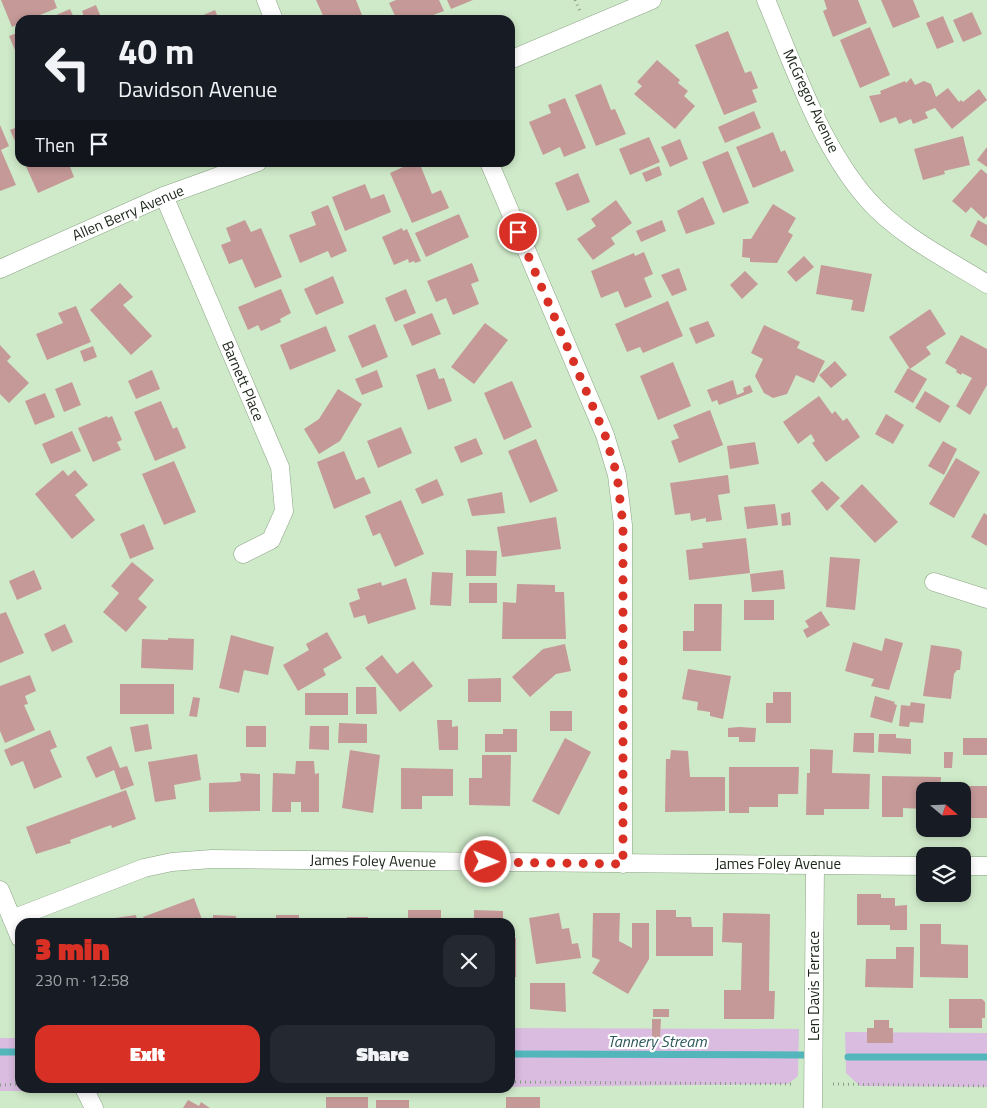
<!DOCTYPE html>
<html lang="en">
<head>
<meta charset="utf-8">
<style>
	body { margin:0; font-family:"Titillium Web",sans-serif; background:#242831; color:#f1f3f6; height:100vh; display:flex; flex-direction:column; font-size:19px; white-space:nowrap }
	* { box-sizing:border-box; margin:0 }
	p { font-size:16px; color:#9ea1a6 }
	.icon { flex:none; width:28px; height:28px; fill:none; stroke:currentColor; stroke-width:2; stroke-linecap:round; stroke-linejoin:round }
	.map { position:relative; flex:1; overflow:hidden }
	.sheet { position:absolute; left:15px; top:918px; width:500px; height:175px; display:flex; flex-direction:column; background:#171b24; border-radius:15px; box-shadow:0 2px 8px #0003 }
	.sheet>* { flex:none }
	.banner { position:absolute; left:15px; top:15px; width:500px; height:152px; border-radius:15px; box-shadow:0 2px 8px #0003; background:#171b24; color:#f1f3f6; overflow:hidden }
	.needle { width:32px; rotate:109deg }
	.fabs { position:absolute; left:916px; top:782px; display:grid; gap:10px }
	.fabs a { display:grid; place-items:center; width:55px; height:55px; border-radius:10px; background:#171b24; box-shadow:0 2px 8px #0003; font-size:25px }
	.pin { position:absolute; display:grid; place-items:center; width:42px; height:42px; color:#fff; margin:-21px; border:2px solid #fff; border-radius:50%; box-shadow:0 1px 5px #0007 }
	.me { position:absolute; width:55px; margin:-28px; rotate:91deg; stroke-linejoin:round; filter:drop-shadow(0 0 4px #0008) }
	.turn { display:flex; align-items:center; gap:18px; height:105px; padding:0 20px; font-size:22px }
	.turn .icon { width:65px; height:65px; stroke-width:2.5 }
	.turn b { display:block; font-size:35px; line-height:42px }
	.then { display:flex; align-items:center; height:48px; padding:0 20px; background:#0003; gap:10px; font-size:19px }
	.round { display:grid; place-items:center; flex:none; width:52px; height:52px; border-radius:15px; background:#242831 }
	.summary { display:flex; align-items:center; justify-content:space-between; height:85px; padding:0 20px }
	h1 { font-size:30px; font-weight:800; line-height:38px; color:#d93025 }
	.action { display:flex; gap:10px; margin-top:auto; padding:10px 20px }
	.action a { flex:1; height:58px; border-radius:15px; background:#d93025; color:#fff; font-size:20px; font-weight:800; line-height:58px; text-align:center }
	.action a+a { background:#242831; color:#f1f3f6 }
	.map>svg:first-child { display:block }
</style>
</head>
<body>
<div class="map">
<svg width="987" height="1108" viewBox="0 0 987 1108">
	<rect width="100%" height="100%" fill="#cfeac9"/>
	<!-- green -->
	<g fill="#d9bce0">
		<path d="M510,1028L799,1029L798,1076L788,1084L510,1087Z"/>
		<path d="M845,1032L987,1033V1087L860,1086L846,1073Z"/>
		<path d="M0,1038H20V1088H57L58,1091H0Z"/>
		<path d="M138,1088H350H198L139,1091Z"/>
	</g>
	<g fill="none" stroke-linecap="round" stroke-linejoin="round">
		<!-- stream -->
		<g stroke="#52b6bb" stroke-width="7">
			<path d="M0,1052H20"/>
			<path d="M510,1054L803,1055"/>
			<path d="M848,1057H987"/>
		</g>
	</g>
	<!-- building -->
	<g fill="#c59998">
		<path d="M1,0H54L57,8L28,20H20V23L12,27Z"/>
		<path d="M316,0H356L364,20H325Z"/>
		<path d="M396,0H439L444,11L433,15L435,20H397L389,3Z"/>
		<path d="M447,0H473L451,9Z"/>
		<path d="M824,0H858L867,23L833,37L823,11L827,9Z"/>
		<path d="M881,0H913L920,17L893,28Z"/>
		<path d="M96,5L102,20H85L82,11Z"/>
		<path d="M70,9L75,20H56L54,16Z"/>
		<path d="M215,10L219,20H195L194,19Z"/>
		<path d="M972,12L982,34L963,42L953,20Z"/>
		<path d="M943,16L954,42L937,49L926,23Z"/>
		<path d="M870,27L890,75L860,88L840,40Z"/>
		<path d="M728,31L745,73L751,71L758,88L752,90L757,102L724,115L695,45Z"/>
		<path d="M20,32V62L9,36Z"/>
		<path d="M657,60L680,80L678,83L688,91L684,96L695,106L675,129L634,94L642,86L637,82Z"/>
		<path d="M911,78L915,85L924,81L931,84L936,97L948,88L959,102L961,100L963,102L979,89L987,100L952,129L935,108L925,112L928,118L913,124L911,119L899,124L896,117L880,123L869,96L881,94L880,91L905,81L906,83Z"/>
		<path d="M601,84L611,110L615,109L626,134L596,146L575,95Z"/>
		<path d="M565,98L586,148L564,157L560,147L543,155L529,122L551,113L548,105Z"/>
		<path d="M754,111L761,128L725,143L718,127Z"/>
		<path d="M0,125L9,146L1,150L16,185L0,191Z"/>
		<path d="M20,126V152L10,130Z"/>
		<path d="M773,132L781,152L785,150L794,171L753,188L736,147Z"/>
		<path d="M963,136L970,165L944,171L945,174L923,180L914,149Z"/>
		<path d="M649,137L660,162L630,175L619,149Z"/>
		<path d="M680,139L688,159L670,167L661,147Z"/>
		<path d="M987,147V167L977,160Z"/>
		<path d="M728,151L749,203L723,213L702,162Z"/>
		<path d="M24,162H68L74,177L38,193Z"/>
		<path d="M414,162H419L432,194L441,190L449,208L412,223L390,173Z"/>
		<path d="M659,166L662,175L646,182L642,173Z"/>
		<path d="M981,169L987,174V216L984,219L971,207L966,213L952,201Z"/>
		<path d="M578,173L590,202L567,211L555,183Z"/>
		<path d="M365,184L371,199L384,194L391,212L345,231L332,197Z"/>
		<path d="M703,197L715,224L686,234L677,211Z"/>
		<path d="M616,200L632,223L611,238L615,244L593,260L577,239L596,226L591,219Z"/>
		<path d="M773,204L796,218L788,232L793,235L777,263L750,262V258L742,257L743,239H751Z"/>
		<path d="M328,205L347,251L331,258L328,251L300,263L289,235L316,225L311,212Z"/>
		<path d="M459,214L469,237L426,257L415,233Z"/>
		<path d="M245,220L251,232L261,228L282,277L255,288L242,259L229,264L221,245L231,241L226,228Z"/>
		<path d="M662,220L666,231L641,242L636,231Z"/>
		<path d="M978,220L987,225V246L970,236Z"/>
		<path d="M402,228L403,231L407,229L421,261L415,263L414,261L409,263L408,259L394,265L382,237Z"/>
		<path d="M644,252L653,274L644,278L652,297L625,308L618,291L601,298L591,271L634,253L635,256Z"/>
		<path d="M804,256L814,267L796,282L787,272Z"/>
		<path d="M472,263L479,281L471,284L479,304L453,315L446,298L436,302L427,281Z"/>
		<path d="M821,265L872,274L864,312L851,310L853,300L816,294Z"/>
		<path d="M679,268L687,290L672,296L661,275Z"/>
		<path d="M745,271L758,284L742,299L730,285Z"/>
		<path d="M333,276L344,303L316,315L304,289Z"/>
		<path d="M120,283L133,297L123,305L152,336L131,355L90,310Z"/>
		<path d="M281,289L291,313L280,319L281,322L261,331L258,325L248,330L238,307Z"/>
		<path d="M406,289L416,313L395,322L385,298Z"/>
		<path d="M668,301L683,336L643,353L640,347L627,352L615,324Z"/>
		<path d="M76,306L91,342L47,360L36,334L63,323L58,313Z"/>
		<path d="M930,309L946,334L926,347L931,354L910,369L889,337Z"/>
		<path d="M432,313L441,334L412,346L403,325Z"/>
		<path d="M708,321L715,336L696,344L689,328Z"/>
		<path d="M485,323L508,340L474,384L451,367Z"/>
		<path d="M375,324L388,357L362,368L348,336Z"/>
		<path d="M764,325L800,342L797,348L825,361L814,383L796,375L787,394L773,398L764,393L755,376L763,359L751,353Z"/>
		<path d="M326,326L336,351L290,370L280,345Z"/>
		<path d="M961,335L987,349V385L970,415L956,406L972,378L962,373L961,375L956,372L957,370L945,363Z"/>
		<path d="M0,345L11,357L7,361L29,383L9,403L0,394Z"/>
		<path d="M93,346L97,357L84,362L80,351Z"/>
		<path d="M835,361L847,375L831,388L819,375Z"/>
		<path d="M673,362L691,406L658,420L640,376Z"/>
		<path d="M435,368L439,379L444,378L452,401L428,410L416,375Z"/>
		<path d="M908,368L927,379L913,403L894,392Z"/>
		<path d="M152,370L160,389L136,399L128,381Z"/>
		<path d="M377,370L383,387L362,395L355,379Z"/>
		<path d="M733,380L737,395L744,392L743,388L750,385L753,392L719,405L717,400L712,402L707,390Z"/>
		<path d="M512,381L532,427L504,440L484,393Z"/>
		<path d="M72,382L81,405L64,412L55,389Z"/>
		<path d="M338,389L362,404L340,441L319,454L304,429L319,419Z"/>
		<path d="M925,391L950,406L940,423L915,408Z"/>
		<path d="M45,393L55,417L35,425L25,401Z"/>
		<path d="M819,396L832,414L835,411L843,421L847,418L860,437L826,462L812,443L815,441L811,434L798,444L783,422Z"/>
		<path d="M161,401L173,429L177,427L186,448L155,461L134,412Z"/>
		<path d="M710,410L723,445L679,463L671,441L679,438L673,425Z"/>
		<path d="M886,414L904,425L893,444L875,434Z"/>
		<path d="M107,416L108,418L112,416L122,440L117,442L121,450L93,462L78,428Z"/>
		<path d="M401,427L412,453L378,468L367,441Z"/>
		<path d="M72,431L81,451L51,464L42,444Z"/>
		<path d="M476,438L483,454L461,463L454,447Z"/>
		<path d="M536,439L558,491L530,503L508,451Z"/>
		<path d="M943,441L957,449L944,475L928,466Z"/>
		<path d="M755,442L759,464L730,469L727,446Z"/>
		<path d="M344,451L356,480L364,477L371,493L334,509L317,462Z"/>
		<path d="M956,458L980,472L954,518L929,504Z"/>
		<path d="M174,461L196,512L164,525L142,474Z"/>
		<path d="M63,470L68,476L75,470L88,485L75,495L95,520L72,539L35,494Z"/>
		<path d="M728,475L730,493L718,495L722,520L706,522V518L691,521L690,513L675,515L670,483Z"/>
		<path d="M437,479L444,495L422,504L415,489Z"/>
		<path d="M822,481L840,498L827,511L811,491Z"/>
		<path d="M862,484L898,522L875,543L840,506Z"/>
		<path d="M502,492L505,513L472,516L467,499Z"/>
		<path d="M401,500L424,554L395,567L380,533L373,536L365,516Z"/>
		<path d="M775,504L778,525L747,529L744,507Z"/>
		<path d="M790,512L791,525L782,526L781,514Z"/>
		<path d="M984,513L987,515V546L971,537Z"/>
		<path d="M556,517L561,549L502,557L497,527Z"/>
		<path d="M144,524L154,549L130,559L120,534Z"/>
		<path d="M746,538L750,573L689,580L686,550L703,548L702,543Z"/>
		<path d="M466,550L497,551L496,576H466Z"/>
		<path d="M830,557L860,559L855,610L826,607Z"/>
		<path d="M132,562L154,580L138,599L147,607L126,632L103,612L119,593L111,586Z"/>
		<path d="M34,570L42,589L17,600L9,581Z"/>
		<path d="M783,570L785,589L752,592L750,574Z"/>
		<path d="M432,572L453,573L451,606L430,605Z"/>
		<path d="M406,578L416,609L368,624L365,615L354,618L349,603L360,599L357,589L381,582L382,586Z"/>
		<rect x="469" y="583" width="28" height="20"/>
		<path d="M517,584L555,585V592H564L566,639H502L503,602L516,603Z"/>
		<rect x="744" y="600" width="30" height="20"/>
		<path d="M694,604H722L721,651H683V631H694Z"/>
		<path d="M821,611L830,625L807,638L803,630L809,627L805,621Z"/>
		<path d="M6,612L24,653L0,663V614Z"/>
		<path d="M65,624L73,642L52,652L44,634Z"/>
		<path d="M327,632L342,658L323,669L326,675L298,691L283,665L309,650L306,644Z"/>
		<path d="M231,635L274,647L268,675L244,670L239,693L219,688Z"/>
		<path d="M168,638L194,639L193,670L141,668L142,639L168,640Z"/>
		<path d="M885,638L903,643L889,690L871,686L874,679L845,671L853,642L882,651Z"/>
		<path d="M565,644L571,671L556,674L530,697L512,677L543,649Z"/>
		<path d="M931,645L959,649L962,652L960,670H957L954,674L951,699L923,696Z"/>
		<path d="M382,655L397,674L413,661L433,686L400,712L365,668Z"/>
		<path d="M688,669L731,676L723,719L710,716V712L697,710L698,702L682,699Z"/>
		<path d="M30,675L36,691L25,696L28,704L24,705L35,730L5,743L0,731V686Z"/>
		<path d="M501,678V702H468V679Z"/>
		<rect x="120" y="684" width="54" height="30"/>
		<path d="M356,687H376L377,714H356Z"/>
		<path d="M773,692H791V723H766V703H773Z"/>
		<rect x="305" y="693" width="43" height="22"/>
		<path d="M875,696L895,702L894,704L897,705L892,723L870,717Z"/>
		<path d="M193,697L200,698L197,717L189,716Z"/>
		<path d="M911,702L925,704L923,723L910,722L909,727L899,726L901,705L910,706Z"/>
		<rect x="550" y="711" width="22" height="20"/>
		<path d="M437,720H452V727L458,726V750H439Z"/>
		<path d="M339,723L367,724V743H338Z"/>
		<path d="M148,724L152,749L135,752L130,727Z"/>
		<rect x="246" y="726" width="20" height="21"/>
		<path d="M310,726H329V750L309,749Z"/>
		<path d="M739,727L756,728L755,742H739V737H728V728Z"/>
		<path d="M503,729H517V752H485V734H503Z"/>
		<path d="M50,730L57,747L50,750L62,777L34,789L23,761L11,766L4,750Z"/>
		<path d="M854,733H874V753L853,752Z"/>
		<path d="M879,734H896V738L911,739V754L878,752Z"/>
		<path d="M565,738L591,752L559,815L532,801Z"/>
		<rect x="963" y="738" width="24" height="17"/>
		<path d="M111,746L120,768L127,766L134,785L121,790L114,770L96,778L86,757Z"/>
		<path d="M810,749L833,750L832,773L870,774L869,809H824V815H806L807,773H810Z"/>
		<path d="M350,750L380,755L373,813L342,808Z"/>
		<path d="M671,750L688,751L690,777H725V811L665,812L666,759H670Z"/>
		<path d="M944,752H953L952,768H944Z"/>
		<path d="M197,754L201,780L174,785L176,799L155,802L148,762Z"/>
		<path d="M482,755H511L510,806L469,805V778H482Z"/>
		<path d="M296,761H314L315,774L319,773V812H301V802H291V812H272L273,773L295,774Z"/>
		<path d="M729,767H799L798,794H778V807H749V813H729Z"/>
		<path d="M401,768L453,769V796H422V809H401Z"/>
		<path d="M240,773L260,774V811L209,812V783L236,782L241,781Z"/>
		<path d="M882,776L941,777L940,791H925V809L903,808V817H882Z"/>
		<path d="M958,786H987V818H970V813H962V791H958Z"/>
		<path d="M126,790L136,819L112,828L111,825L70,840L71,843L36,854L26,827Z"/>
		<path d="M857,894H881V898H895V906L907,905V930H890V925H857Z"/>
		<path d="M194,898L203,922H146L143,917Z"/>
		<rect x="408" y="910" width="33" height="12"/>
		<path d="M474,910L503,911V922H474Z"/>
		<path d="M656,910H676V917H691L692,927H713V956H656Z"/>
		<path d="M559,913L562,929L569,928L572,944L578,943L581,958L536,964L529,918Z"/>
		<path d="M593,913H620L619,941L632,948V923H649V959L628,994L592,973L600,960L592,957Z"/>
		<path d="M723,913L770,914L769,991H775L774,1019H724V990H741L742,943L722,942Z"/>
		<path d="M136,915L137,922H109L108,919Z"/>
		<path d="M213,915L236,916V920H261V922H213Z"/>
		<path d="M276,915H299V921L324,920V922H276Z"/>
		<rect x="347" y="917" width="21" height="5"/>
		<path d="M920,924H941V944L968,945V978L920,977Z"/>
		<rect x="510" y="938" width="6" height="39"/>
		<path d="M896,947H914L913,988L865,987L866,959H896Z"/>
		<path d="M530,983H565L566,1012L530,1009Z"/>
		<path d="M949,999H982L985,1002V1018H982V1028H949Z"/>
		<rect x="653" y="1009" width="16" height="8"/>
		<path d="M652,1019H661L660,1038H652Z"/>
		<path d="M874,1020H889V1028H893V1043H867V1028H874Z"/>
		<rect x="326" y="1097" width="42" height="11"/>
		<rect x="506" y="1097" width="34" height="11"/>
		<path d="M188,1100L199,1106L201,1102L210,1108H183Z"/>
		<rect x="376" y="1100" width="33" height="8"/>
	</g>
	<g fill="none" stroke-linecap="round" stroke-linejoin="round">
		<defs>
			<g id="street">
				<path d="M266,0L274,20"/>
				<path d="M766,0C795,68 819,144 868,200C900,236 947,259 987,284"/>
				<path d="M510,60L652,0"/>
				<path d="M489,162L605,435L617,475L623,525V864"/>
				<path d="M164,196L280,467L284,511L271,540L243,554"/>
				<path d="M0,269L164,196L258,162"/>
				<path d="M934,582L987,599"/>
				<path d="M962,866H987"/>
				<path d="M0,890L20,938"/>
				<path d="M12,919L144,868L172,862L212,859L925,866"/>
				<path d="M84,1088L94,1108"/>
				<path d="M813,1108L815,865"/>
			</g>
		</defs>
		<!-- street casing -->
		<use href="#street" stroke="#8aa384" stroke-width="19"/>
		<!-- path -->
		<g stroke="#889d84" stroke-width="3" stroke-dasharray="1 4" stroke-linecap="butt">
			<path d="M575,0L580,11"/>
			<path d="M510,1082L794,1084"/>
			<path d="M833,1084L987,1086"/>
			<path d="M0,1085L20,1084"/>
		</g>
		<!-- street -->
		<use href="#street" stroke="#fff" stroke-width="18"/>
	</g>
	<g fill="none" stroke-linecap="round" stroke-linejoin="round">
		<!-- route -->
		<path stroke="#d93025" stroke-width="9" stroke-dasharray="0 16.2" d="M486,862L623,864V525L617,475L605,435L518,232"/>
	</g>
	<g text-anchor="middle" stroke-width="4.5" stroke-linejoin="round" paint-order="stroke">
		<!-- street labels -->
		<g font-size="15" fill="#1a2418" stroke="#fff">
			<text transform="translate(811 101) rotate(65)" y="5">McGregor Avenue</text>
			<text transform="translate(128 213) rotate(-23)" y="5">Allen Berry Avenue</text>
			<text transform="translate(243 381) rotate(67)" y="5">Barnett Place</text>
			<text transform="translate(373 861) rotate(1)" y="5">James Foley Avenue</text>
			<text x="778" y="869">James Foley Avenue</text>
			<text transform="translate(814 986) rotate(-90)" y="5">Len Davis Terrace</text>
		</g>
		<!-- water labels -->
		<g font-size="16" font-style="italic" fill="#2b575a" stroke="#fff">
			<text x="657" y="1047">Tannery Stream</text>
		</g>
	</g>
</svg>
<div class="fabs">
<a><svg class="needle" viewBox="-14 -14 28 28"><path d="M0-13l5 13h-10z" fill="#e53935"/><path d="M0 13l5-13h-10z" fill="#9ea1a6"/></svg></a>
<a><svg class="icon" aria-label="layers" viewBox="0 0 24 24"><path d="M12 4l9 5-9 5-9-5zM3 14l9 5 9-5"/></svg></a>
</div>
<div class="pin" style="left:518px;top:232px;background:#d93025"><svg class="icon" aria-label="arrive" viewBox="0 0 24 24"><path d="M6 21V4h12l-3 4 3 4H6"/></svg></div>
<svg class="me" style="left:486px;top:862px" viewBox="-20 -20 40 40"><circle r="17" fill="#d93025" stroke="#fff" stroke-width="3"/><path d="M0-11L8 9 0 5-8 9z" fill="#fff"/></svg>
<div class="banner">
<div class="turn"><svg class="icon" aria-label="left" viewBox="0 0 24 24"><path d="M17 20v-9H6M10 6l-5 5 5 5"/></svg><div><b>40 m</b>Davidson Avenue</div></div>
<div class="then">Then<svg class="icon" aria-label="arrive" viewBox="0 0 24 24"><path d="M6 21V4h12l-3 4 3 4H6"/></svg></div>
</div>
<section class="sheet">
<div class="summary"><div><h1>3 min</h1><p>230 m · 12:58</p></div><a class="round"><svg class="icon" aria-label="close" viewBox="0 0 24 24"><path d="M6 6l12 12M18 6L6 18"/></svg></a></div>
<div class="action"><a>Exit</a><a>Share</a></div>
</section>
</div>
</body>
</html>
